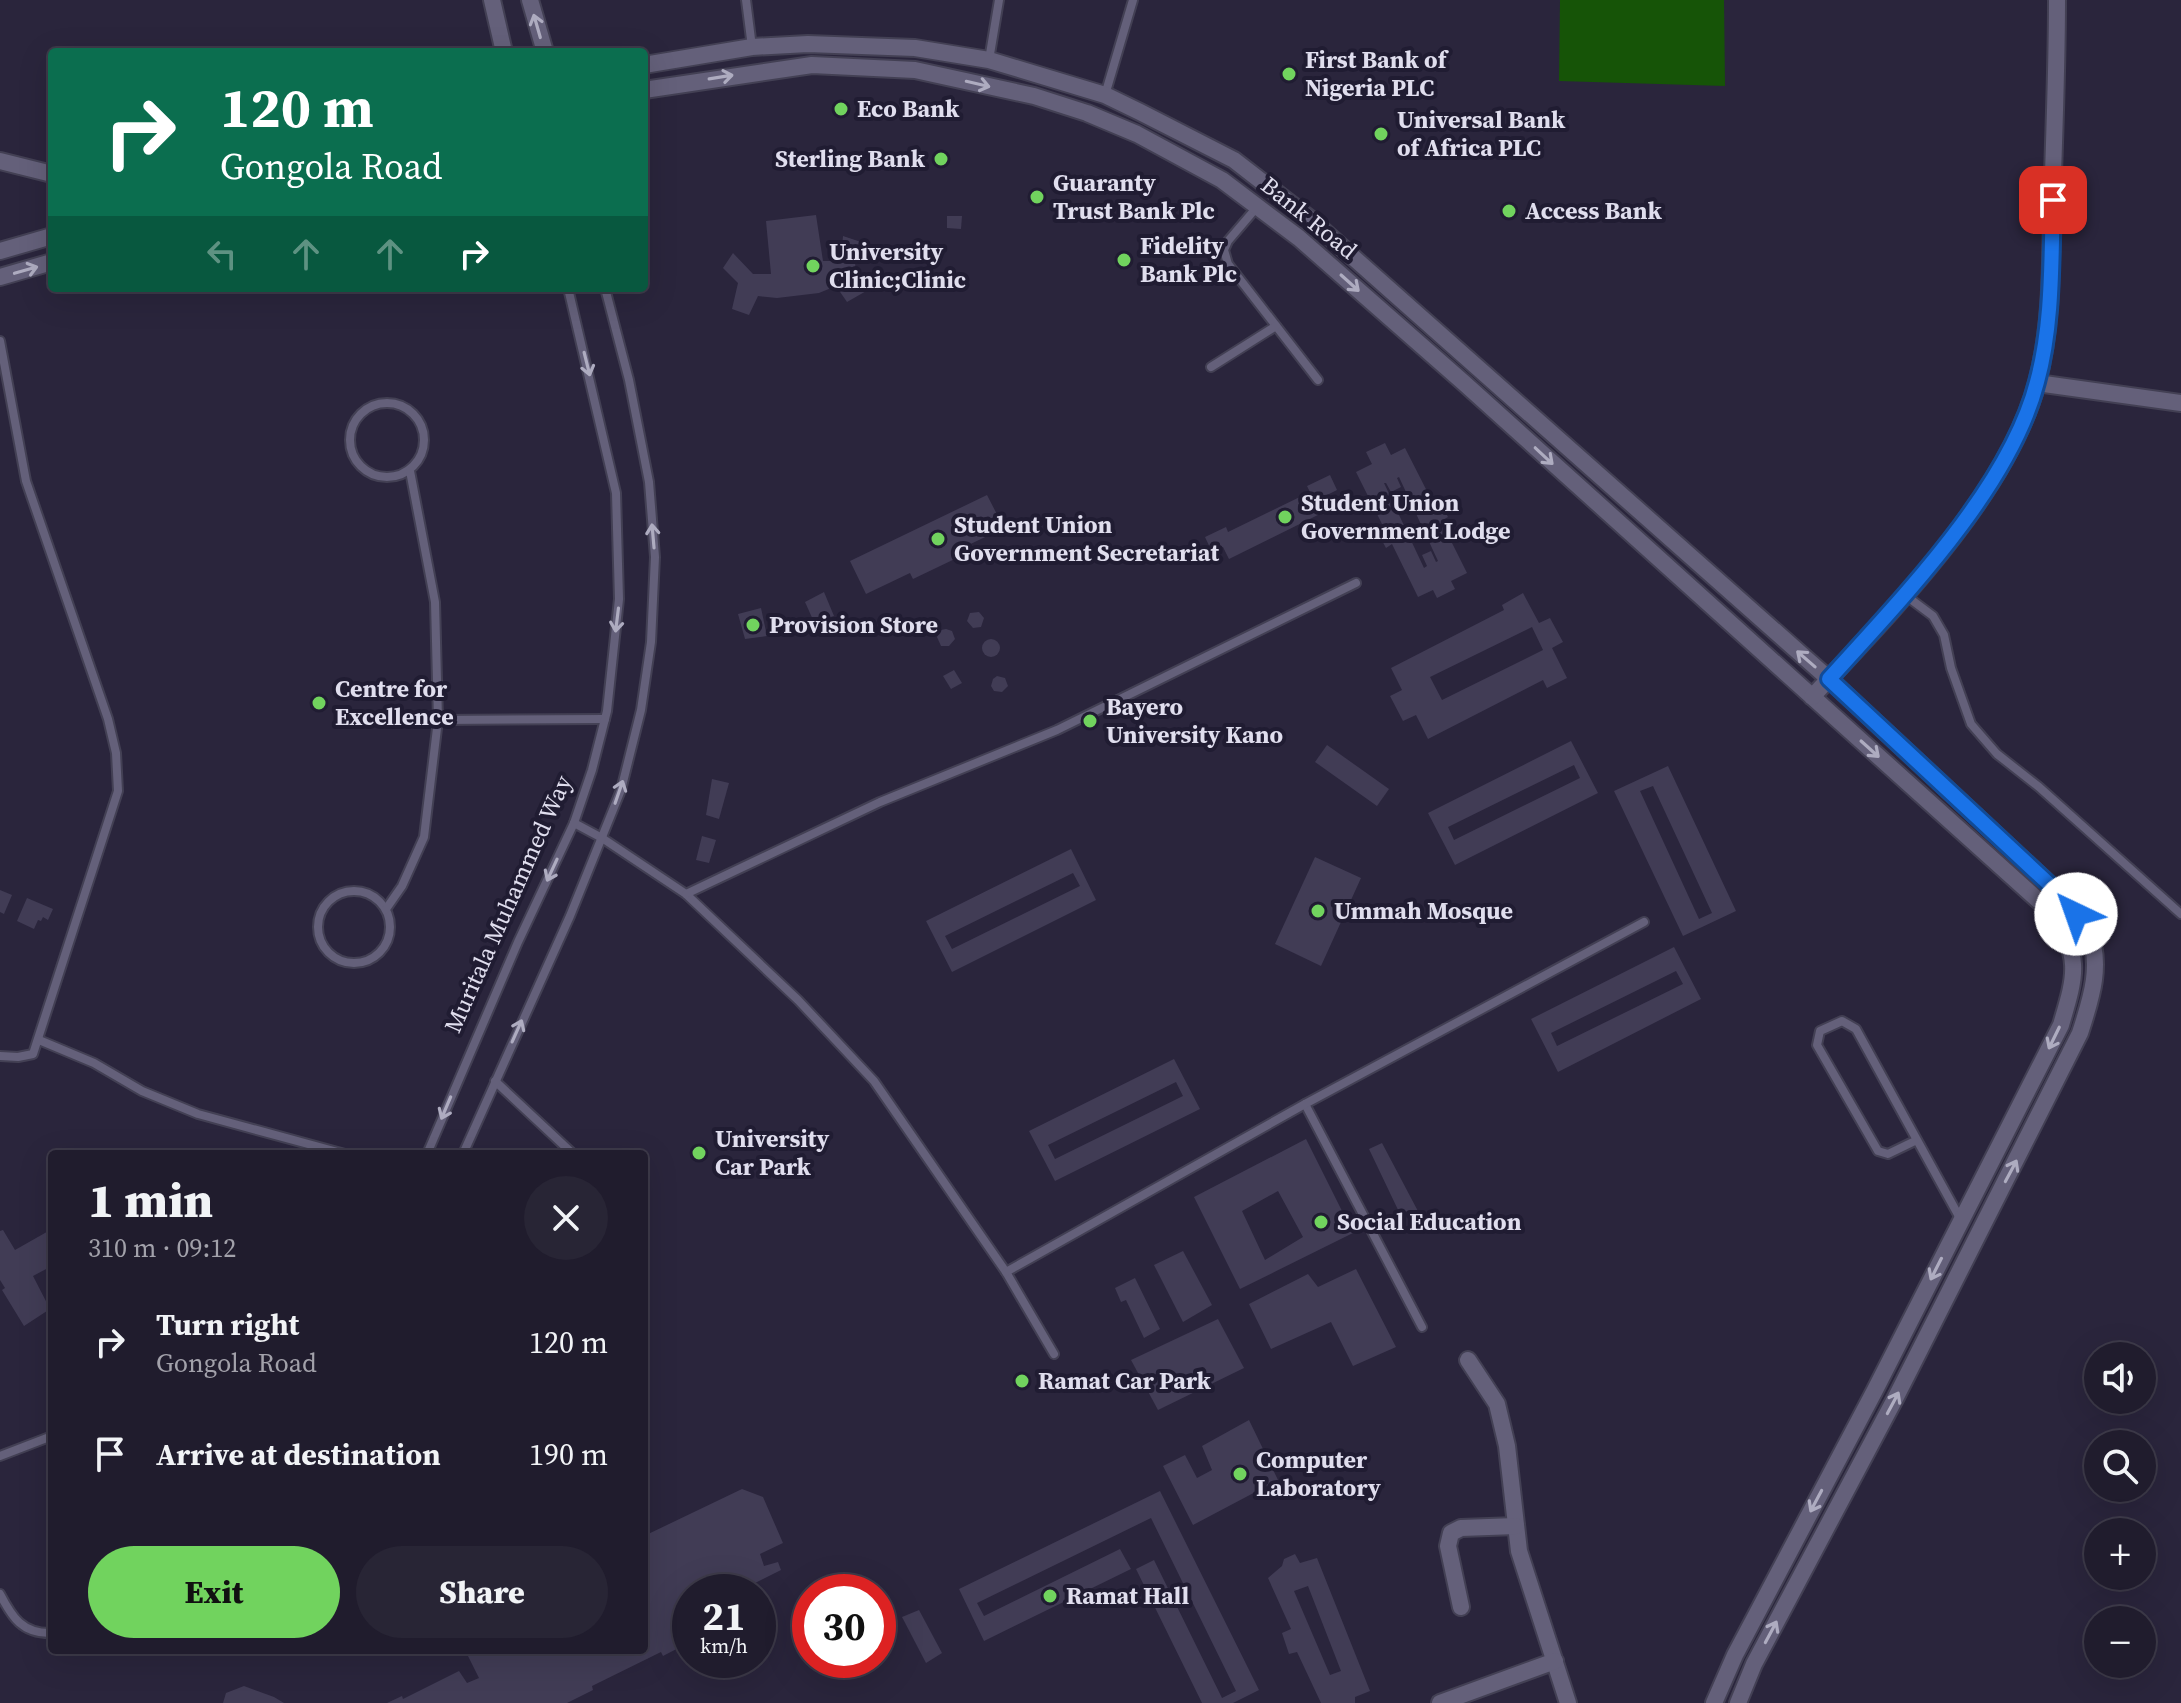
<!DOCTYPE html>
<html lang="en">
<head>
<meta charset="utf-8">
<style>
	body { margin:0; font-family:"Source Serif 4",serif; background:#282535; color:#f1f3f6; height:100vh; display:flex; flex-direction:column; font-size:30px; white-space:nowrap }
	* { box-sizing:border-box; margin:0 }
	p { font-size:26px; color:#a2a1aa }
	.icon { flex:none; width:44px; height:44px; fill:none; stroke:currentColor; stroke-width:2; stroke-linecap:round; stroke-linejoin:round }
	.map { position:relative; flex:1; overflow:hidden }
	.side { position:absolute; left:48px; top:1150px; width:600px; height:504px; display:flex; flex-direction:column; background:#201c2d; border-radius:8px; box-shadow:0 8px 32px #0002,0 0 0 2px #3d3a49 }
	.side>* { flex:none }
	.top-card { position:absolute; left:48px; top:48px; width:600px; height:244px; border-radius:8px; box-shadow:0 8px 32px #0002,0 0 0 2px #3d3a49; background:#0b6e4f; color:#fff; overflow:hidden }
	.buttons { position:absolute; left:2084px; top:1342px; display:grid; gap:16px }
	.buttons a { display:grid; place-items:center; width:72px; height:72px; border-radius:50%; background:#201c2d; box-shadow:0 8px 32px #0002,0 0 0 2px #3d3a49; font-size:40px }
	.speed { position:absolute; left:672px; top:1574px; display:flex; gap:16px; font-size:40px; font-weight:700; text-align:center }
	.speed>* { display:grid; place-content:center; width:104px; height:104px; border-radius:50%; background:#201c2d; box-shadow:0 8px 32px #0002,0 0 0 2px #3d3a49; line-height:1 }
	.speed small { font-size:20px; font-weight:400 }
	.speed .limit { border:12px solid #d22; background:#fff; color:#111 }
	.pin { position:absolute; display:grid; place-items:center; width:68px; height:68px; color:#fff; margin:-34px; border-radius:16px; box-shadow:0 4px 12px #0006 }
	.me { position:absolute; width:88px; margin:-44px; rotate:318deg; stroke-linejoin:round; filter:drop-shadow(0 0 6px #0008) }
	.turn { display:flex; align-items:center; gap:28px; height:168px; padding:0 40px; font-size:36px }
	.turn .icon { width:104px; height:104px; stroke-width:2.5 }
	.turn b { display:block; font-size:56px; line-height:68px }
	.lanes { display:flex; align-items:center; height:76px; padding:0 40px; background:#0003; justify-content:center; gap:40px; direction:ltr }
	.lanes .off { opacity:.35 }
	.round { display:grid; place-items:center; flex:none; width:84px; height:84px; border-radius:42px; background:#282535 }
	.head { display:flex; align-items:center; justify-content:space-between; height:136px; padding:0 40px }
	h1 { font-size:48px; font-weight:800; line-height:60px }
	.primary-button { display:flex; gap:16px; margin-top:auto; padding:16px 40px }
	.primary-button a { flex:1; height:92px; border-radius:48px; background:#71d35e; color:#111; font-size:32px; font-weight:800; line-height:92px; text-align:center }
	.primary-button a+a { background:#282535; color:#f1f3f6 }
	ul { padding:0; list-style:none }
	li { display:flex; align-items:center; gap:24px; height:112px; padding:0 40px }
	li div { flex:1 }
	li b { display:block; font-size:30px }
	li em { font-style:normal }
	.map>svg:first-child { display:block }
</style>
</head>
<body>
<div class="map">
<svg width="2181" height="1703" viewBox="0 0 2181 1703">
	<rect width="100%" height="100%" fill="#2a253c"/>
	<!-- green -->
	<path fill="#165407" d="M1560,0H1724L1725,86L1559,81Z"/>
	<!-- building -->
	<g fill="#413c55" fill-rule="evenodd">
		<path d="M816,215L823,261H841L843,236L864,243L855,265L868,290L847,302L836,286L819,293L777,298L758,296L749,315L732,309L738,283L723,268L733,253L753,274H771L766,221Z"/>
		<path d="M947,216H962L961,229L947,228Z"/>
		<path d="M1385,443L1391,455L1405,448L1431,499L1437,496L1448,517L1441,521L1467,573L1451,581L1455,589L1437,598L1433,590L1418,597L1392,544L1386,548L1378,533L1385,530L1356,472L1372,464L1366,452ZM1399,477L1438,561L1436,562L1431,551L1422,555L1427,566L1424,568L1384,483H1386L1391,492L1401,487L1397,478Z"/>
		<path d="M1330,475L1337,490L1325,496L1332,508L1229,559L1223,547L1212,552L1205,537L1226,527L1228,532L1310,492L1307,486Z"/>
		<path d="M987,495L1004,528L958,550L961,556L913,579L910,573L866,594L850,561Z"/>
		<path d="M824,592L834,616L814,622L805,602Z"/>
		<path d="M1523,593L1539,623L1550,618L1563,642L1552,648L1567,678L1547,688L1543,680L1428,739L1416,715L1403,721L1390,696L1402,690L1391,668L1504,610L1502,605ZM1532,627L1543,650L1442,700L1430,677Z"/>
		<path d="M761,608L767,636L745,639L738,614Z"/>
		<path d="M979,612L984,618L981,627L973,628L967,621L970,613Z"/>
		<path d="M946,629L952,631L955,639L949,646H941L937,637L941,630Z"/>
		<circle cx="991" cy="648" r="9"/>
		<path d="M954,670L962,683L951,689L943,676Z"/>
		<path d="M997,676L1005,678L1008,686L1002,692L994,691L991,686L993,679Z"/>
		<path d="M1571,741L1598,793L1455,865L1428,813ZM1574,765L1580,778L1454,840L1448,827Z"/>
		<path d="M1327,745L1389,789L1377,806L1315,762Z"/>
		<path d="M1668,766L1736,911L1683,936L1614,791ZM1653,786L1712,913L1699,919L1640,791Z"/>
		<path d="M712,779L729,783L719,819L706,815Z"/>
		<path d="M702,836L716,840L709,863L696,860Z"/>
		<path d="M1071,849L1096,900L952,972L926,921ZM1073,873L1080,886L952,949L945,936Z"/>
		<path d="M1315,857L1361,878L1321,966L1275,944Z"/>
		<path d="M0,890L12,895L4,914L0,912Z"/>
		<path d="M27,898L53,909L48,920L43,917L41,921L38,920L34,929L17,921Z"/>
		<path d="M1674,947L1701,999L1558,1072L1531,1019ZM1676,971L1683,984L1557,1046L1551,1033Z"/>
		<path d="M1174,1059L1200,1109L1055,1181L1029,1131ZM1176,1082L1183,1096L1055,1159L1048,1145Z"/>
		<path d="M1306,1139L1353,1233L1240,1289L1194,1197ZM1278,1191L1303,1237L1265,1260L1242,1211Z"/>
		<path d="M1382,1143L1420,1215L1411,1218L1408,1211L1400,1214L1369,1149Z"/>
		<path d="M52,1229V1275L48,1268L33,1276L50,1309L24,1326L2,1290L5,1288L0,1280V1231L3,1230L15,1250Z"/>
		<path d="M1183,1251L1212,1305L1183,1322L1154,1265Z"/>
		<path d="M1356,1269L1396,1347L1353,1366L1331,1322L1271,1349L1249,1304L1308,1274L1318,1287Z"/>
		<path d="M1135,1278L1160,1329L1144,1338L1126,1300L1121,1302L1115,1288Z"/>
		<path d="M1218,1319L1244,1368L1158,1410L1131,1360Z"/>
		<path d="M1249,1420L1278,1480L1193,1525L1163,1466L1185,1455L1197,1478L1212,1470L1202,1446Z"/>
		<path d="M742,1489L763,1497L783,1543L760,1554L764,1566L778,1562L781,1570L737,1592H690V1642L663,1656L661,1652L592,1686L593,1690L567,1703H387L402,1696L403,1699L459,1671L467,1683L479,1678L465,1650H644V1559L648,1557L644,1549V1536Z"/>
		<path d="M1160,1491L1259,1690L1233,1703H1202L1136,1569L1154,1560L1222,1698L1236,1691L1151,1518L977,1603L984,1616L1120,1549L1131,1569L984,1641L959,1589Z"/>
		<path d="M1295,1554L1300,1563L1317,1558L1370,1691L1355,1697V1703H1321L1297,1652L1289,1654L1282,1633L1291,1629L1268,1578L1282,1566L1284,1559ZM1308,1586L1341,1671L1330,1675L1294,1591Z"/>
		<path d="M919,1610L942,1653L926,1663L902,1617Z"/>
		<path d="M244,1686L274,1697L284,1703H223L226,1693Z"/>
	</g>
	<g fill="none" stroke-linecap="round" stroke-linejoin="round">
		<defs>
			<g id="service">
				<path d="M746,0L752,47"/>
				<path d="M989,60L999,0"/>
				<path d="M1105,95L1133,0"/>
				<path d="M1257,207L1228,241L1224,250L1228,264L1318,380"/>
				<path d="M0,341L26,481L108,719L116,753L118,791L33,1054L18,1057L0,1056"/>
				<path d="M1211,367L1276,326"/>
				<circle cx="387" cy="440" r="37"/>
				<path d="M1905,595L1933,616L1944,635L1951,668L1971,724L1997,754L2039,787L2181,914"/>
				<path d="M438,720L605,719"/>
				<path d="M574,823L602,838L686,894L798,1000L874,1081L1006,1272L1054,1354"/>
				<circle cx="354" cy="927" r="36"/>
				<path d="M686,894L880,802L1057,730L1356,583"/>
				<path d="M386,909L402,886L424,837L438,720L435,602L410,471"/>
				<path d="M39,1040L94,1063L142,1091L198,1114L345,1154"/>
				<path d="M495,1081L572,1153"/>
				<path d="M1305,1104L1422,1327"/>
				<path d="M1917,1140L1888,1154L1878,1151L1817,1045L1820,1031L1842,1021L1856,1029L1961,1220"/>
				<path d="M427,1154L518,942L574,823L592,770L607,711L619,599L616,493L568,288"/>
				<path d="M463,1154L570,916L621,790L641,710L651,642L655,557L649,482L629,380L605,288"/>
				<path d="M1006,1272L1305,1104L1644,922"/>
				<path d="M0,1456L52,1436"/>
				<path d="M0,1594C12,1617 22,1634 52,1633"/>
			</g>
			<g id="minor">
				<path d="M492,0L504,52"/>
				<path d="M530,0L545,52"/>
				<path d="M644,65L752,47L808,44L915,48L989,60L1105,95L1140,112L1234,160L1310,219L1829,679L2065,899C2072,908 2083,919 2088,929C2103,964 2091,999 2080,1033L1896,1397L1754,1664L1738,1703"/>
				<path d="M644,90L812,65L915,70L1034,96L1087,113L1137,134L1222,180L1299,238L1463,382L2050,911C2082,957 2076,974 2061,1025L1874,1392L1735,1655L1714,1703"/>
				<path d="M0,161L52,174"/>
				<path d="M0,251L52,236"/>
				<path d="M0,277L52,262"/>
				<path d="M2037,383L2181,403"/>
				<path d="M1812,697C1890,613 2007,495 2037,383C2052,326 2051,265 2052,207C2054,138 2057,69 2057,0"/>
				<path d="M1468,1360L1497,1404L1507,1446L1519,1551L1568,1703"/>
				<path d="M1461,1607L1448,1546L1451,1533L1461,1528L1516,1526"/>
				<path d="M1440,1703L1555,1661"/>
			</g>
		</defs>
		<!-- service casing -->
		<use href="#service" stroke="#434054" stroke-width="12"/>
		<!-- minor casing -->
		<use href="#minor" stroke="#434054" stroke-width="20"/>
		<!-- service -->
		<use href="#service" stroke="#64607a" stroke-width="8"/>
		<!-- minor -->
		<use href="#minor" stroke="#64607a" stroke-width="16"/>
	</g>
	<!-- one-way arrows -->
	<defs><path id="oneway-shaft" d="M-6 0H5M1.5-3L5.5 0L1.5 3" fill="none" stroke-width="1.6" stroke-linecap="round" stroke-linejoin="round" transform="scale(2)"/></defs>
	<g stroke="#aeacc0">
		<use href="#oneway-shaft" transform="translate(537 26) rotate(-106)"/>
		<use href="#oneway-shaft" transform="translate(721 77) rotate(-9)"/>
		<use href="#oneway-shaft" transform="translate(978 84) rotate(13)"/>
		<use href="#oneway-shaft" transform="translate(26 270) rotate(-16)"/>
		<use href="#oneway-shaft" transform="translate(1350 283) rotate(42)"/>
		<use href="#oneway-shaft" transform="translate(587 364) rotate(76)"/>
		<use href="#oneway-shaft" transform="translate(1544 456) rotate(43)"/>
		<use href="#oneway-shaft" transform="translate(653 536) rotate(-95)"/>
		<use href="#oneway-shaft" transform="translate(617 620) rotate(97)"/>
		<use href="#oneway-shaft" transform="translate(1806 659) rotate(-139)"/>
		<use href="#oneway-shaft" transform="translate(1870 749) rotate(42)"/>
		<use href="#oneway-shaft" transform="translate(619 792) rotate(-71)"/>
		<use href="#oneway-shaft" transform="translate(552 870) rotate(115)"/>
		<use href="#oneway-shaft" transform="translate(517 1031) rotate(-66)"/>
		<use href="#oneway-shaft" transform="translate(2054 1038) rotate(116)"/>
		<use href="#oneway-shaft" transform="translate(446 1108) rotate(113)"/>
		<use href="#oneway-shaft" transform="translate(2011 1171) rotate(-62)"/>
		<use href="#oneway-shaft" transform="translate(1936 1269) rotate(117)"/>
		<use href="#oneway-shaft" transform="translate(1893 1403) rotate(-62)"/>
		<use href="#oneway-shaft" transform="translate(1816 1501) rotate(118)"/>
		<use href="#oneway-shaft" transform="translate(1771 1632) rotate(-62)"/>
	</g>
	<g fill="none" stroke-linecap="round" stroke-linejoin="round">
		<defs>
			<path id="route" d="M2053,200C2051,260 2053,324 2037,382C2010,488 1901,599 1829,679L2065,899L2076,914"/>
		</defs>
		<!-- route casing -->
		<use href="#route" stroke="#114b97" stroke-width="20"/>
		<!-- route -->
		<use href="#route" stroke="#1a73e8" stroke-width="14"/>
	</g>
	<!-- markers -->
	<g fill="#71d35e" stroke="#201c32" stroke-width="3">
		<circle cx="1289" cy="74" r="8"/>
		<circle cx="841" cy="109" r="8"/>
		<circle cx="1381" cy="134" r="8"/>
		<circle cx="941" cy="159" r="8"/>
		<circle cx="1037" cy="197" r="8"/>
		<circle cx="1509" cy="211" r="8"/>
		<circle cx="1124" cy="260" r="8"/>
		<circle cx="813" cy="266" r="8"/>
		<circle cx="1285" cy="517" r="8"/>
		<circle cx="938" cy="539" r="8"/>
		<circle cx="753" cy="625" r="8"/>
		<circle cx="319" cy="703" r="8"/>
		<circle cx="1090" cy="721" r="8"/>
		<circle cx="1318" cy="911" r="8"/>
		<circle cx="699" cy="1153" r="8"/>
		<circle cx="1321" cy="1222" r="8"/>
		<circle cx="1022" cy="1381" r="8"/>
		<circle cx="1240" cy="1474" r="8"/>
		<circle cx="1050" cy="1596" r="8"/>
	</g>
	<g text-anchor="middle" stroke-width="8" stroke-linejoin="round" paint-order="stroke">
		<!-- poi labels -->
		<g font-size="24" font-weight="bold" fill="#e0deee" stroke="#201c32" text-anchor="start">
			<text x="1305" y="68">First Bank of<tspan x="1305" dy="28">Nigeria PLC</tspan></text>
			<text x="857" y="117">Eco Bank</text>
			<text x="1397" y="128">Universal Bank<tspan x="1397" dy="28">of Africa PLC</tspan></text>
			<text x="925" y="167" text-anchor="end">Sterling Bank</text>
			<text x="1053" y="191">Guaranty<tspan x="1053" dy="28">Trust Bank Plc</tspan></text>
			<text x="1525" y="219">Access Bank</text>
			<text x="1140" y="254">Fidelity<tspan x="1140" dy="28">Bank Plc</tspan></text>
			<text x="829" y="260">University<tspan x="829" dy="28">Clinic;Clinic</tspan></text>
			<text x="1301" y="511">Student Union<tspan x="1301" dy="28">Government Lodge</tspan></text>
			<text x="954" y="533">Student Union<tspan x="954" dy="28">Government Secretariat</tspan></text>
			<text x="769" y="633">Provision Store</text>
			<text x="335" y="697">Centre for<tspan x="335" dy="28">Excellence</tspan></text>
			<text x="1106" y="715">Bayero<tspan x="1106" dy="28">University Kano</tspan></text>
			<text x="1334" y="919">Ummah Mosque</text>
			<text x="715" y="1147">University<tspan x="715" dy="28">Car Park</tspan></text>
			<text x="1337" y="1230">Social Education</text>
			<text x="1038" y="1389">Ramat Car Park</text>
			<text x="1256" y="1468">Computer<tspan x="1256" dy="28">Laboratory</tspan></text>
			<text x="1066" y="1604">Ramat Hall</text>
		</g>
		<!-- street labels -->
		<g font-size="24" fill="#e0deee" stroke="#201c32">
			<text transform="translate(1309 218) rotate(39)" y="8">Bank Road</text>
			<text transform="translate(508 904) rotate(-66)" y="8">Muritala Muhammed Way</text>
		</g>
	</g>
</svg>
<div class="buttons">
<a><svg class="icon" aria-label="sound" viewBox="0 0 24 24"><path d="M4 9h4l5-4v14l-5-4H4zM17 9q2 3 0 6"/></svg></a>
<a><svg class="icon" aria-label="search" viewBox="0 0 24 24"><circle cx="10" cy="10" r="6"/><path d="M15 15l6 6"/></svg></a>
<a>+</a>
<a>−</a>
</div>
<div class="speed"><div>21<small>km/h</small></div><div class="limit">30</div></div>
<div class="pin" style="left:2053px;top:200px;background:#d93025"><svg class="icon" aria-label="arrive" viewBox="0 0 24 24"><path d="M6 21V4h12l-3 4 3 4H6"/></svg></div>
<svg class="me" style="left:2076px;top:914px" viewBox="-20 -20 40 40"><circle r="19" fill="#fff"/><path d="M0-13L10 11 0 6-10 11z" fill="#1a73e8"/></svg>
<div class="top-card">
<div class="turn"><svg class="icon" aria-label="right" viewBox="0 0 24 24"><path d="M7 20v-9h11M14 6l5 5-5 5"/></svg><div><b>120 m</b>Gongola Road</div></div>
<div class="lanes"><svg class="icon off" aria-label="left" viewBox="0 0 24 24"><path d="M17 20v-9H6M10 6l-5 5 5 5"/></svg><svg class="icon off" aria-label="ahead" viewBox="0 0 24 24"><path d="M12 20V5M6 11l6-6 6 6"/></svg><svg class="icon off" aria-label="ahead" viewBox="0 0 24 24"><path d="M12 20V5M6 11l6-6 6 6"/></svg><svg class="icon" aria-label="right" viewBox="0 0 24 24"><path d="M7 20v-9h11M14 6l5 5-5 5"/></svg></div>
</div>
<section class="side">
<div class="head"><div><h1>1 min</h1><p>310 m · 09:12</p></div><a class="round"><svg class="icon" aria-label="close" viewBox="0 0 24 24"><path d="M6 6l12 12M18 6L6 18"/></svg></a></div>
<ul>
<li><svg class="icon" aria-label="right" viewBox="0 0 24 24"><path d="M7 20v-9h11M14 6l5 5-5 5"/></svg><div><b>Turn right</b><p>Gongola Road</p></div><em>120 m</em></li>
<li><svg class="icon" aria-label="arrive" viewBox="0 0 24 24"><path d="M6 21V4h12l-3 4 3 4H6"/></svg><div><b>Arrive at destination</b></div><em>190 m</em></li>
</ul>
<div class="primary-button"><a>Exit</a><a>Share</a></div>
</section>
</div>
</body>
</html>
